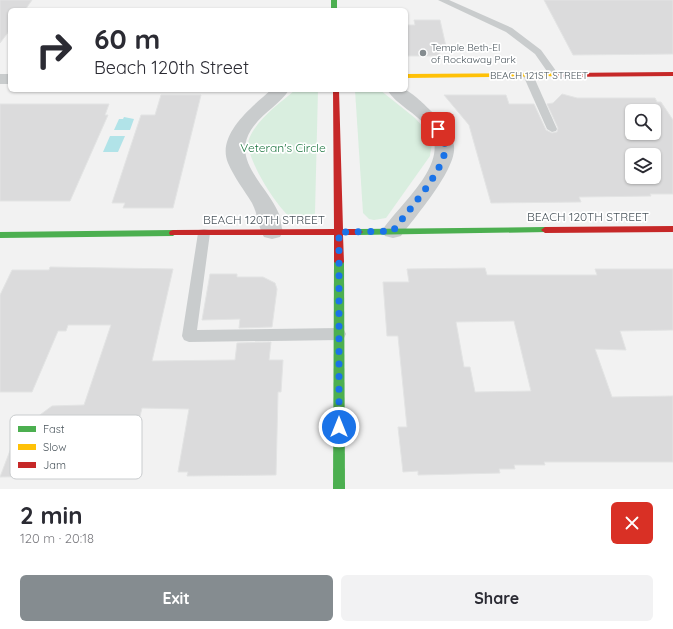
<!DOCTYPE html>
<html lang="en">
<head>
<meta charset="utf-8">
<style>
	body { margin:0; font-family:Quicksand,sans-serif; background:#f2f2f3; color:#2b2b33; height:100vh; display:flex; flex-direction:column; font-size:15px; white-space:nowrap }
	* { box-sizing:border-box; margin:0 }
	p { font-size:13px; color:#7c7c81 }
	.icon { flex:none; width:22px; height:22px; fill:none; stroke:currentColor; stroke-width:2; stroke-linecap:round; stroke-linejoin:round }
	.map { position:relative; height:489px; overflow:hidden }
	.side { display:flex; flex-direction:column; background:#fff; flex:1 }
	.side>* { flex:none }
	.hud { position:absolute; left:8px; top:8px; width:400px; height:84px; border-radius:6px; box-shadow:0 1px 3px #0004; background:#fff; color:#2b2b33; overflow:hidden }
	.tools { position:absolute; left:625px; top:104px; display:grid; gap:8px }
	.tools a { display:grid; place-items:center; width:36px; height:36px; border-radius:6px; background:#fff; box-shadow:0 1px 3px #0004; font-size:20px }
	.pin { position:absolute; display:grid; place-items:center; width:34px; height:34px; color:#fff; margin:-17px; border-radius:8px; box-shadow:0 2px 6px #0006 }
	.me { position:absolute; width:44px; margin:-22px; rotate:0deg; stroke-linejoin:round; filter:drop-shadow(0 0 3px #0008) }
	.turn { display:flex; align-items:center; gap:14px; height:84px; padding:0 20px; font-size:18px }
	.turn .icon { width:52px; height:52px; stroke-width:2.5 }
	.turn b { display:block; font-size:28px; line-height:34px }
	.round { display:grid; place-items:center; flex:none; width:42px; height:42px; border-radius:6px; background:#f2f2f3 }
	.head { display:flex; align-items:center; justify-content:space-between; height:68px; padding:0 20px }
	h1 { font-size:24px; font-weight:700; line-height:30px }
	.primary-button { display:flex; gap:8px; margin-top:auto; padding:8px 20px }
	.primary-button a { flex:1; height:46px; border-radius:6px; background:#858c90; color:#fff; font-size:16px; font-weight:700; line-height:46px; text-align:center }
	.primary-button a+a { background:#f2f2f3; color:#2b2b33 }
	.map>svg:first-child { display:block }
</style>
</head>
<body>
<div class="map">
<svg width="673" height="489" viewBox="0 0 673 489">
	<rect width="100%" height="100%" fill="#f2f2f2"/>
	<!-- green -->
	<g fill="#d9eedf">
		<path d="M295,90H318L315,213C313,218 310,220 306,221C302,222 298,222 294,220C279,212 243,155 249,139C257,119 279,104 295,90Z"/>
		<path d="M355,90H380L415,118L425,129L432,143L430,156L386,218L374,220L369,219L363,213Z"/>
	</g>
	<!-- water -->
	<g fill="#b1e3e8">
		<path d="M124,117L134,119L130,130H114L119,119H123Z"/>
		<path d="M110,136H125L118,152H103Z"/>
	</g>
	<!-- building -->
	<g fill="#dbdbdc" stroke="#e3e4e4" fill-rule="evenodd">
		<path d="M0,0H32L25,10H10V30L0,43Z"/>
		<path d="M544,0H673V54L573,55Z"/>
		<path d="M414,20H440L447,51H439L440,55L432,56H406V25H415Z"/>
		<path d="M562,94L577,98H655L657,102H661L673,120V194H650L651,196L579,197L581,202L491,203L469,125L444,95H506L509,104H534L546,130L552,133L557,132L558,128L547,104L553,103ZM632,111H654V133H632ZM632,155H654V177H632Z"/>
		<path d="M161,95H201L173,208H123L125,203H112L141,115H155Z"/>
		<path d="M0,104H109L105,115H108L70,201H0Z"/>
		<path d="M50,267L173,269L152,361L235,360L237,343L271,342L269,360H283L281,392H278L276,475L187,476L188,472H178L189,409L142,408L129,461L125,462L123,470H60L58,476L0,477L17,432L52,406L84,405L111,325H68L66,331H58L32,392H0V295L12,270H49Z"/>
		<path d="M485,268L487,275H597L595,269H673V330L620,331L626,350L595,349L612,397L673,396V462H544L545,465H514L515,469H499L500,473L418,475V471L403,472L398,427H407L398,336H387L383,282H409L407,269ZM514,321L531,391L475,392L470,367H464L456,322Z"/>
		<path d="M210,274H237V277H263L275,283L277,289L272,327L239,328L240,319L202,320Z"/>
	</g>
	<g fill="none" stroke-linecap="round" stroke-linejoin="round">
		<!-- lane -->
		<g fill="#c9cccd" fill-rule="evenodd">
			<path d="M438,0H449L512,28L541,50L559,75L554,78L551,77L535,54L506,32Z"/>
			<path d="M528,72L533,75L557,129L556,131L552,132L547,129L523,75Z"/>
			<path d="M204,229L209,230L210,233L197,330L339,328L344,330L346,334L344,338L339,340L189,342L184,340L182,336L198,233L199,230Z"/>
		</g>
		<!-- street -->
		<g fill="#c9cccd" fill-rule="evenodd">
			<rect x="0" y="74" width="10" height="10"/>
			<path d="M271,90H289C279,105 261,114 251,130C231,161 268,186 279,214C281,220 281,226 283,232L280,237L272,239L264,237C258,227 258,214 252,203C244,190 234,177 228,163C216,134 253,106 271,90Z"/>
			<path d="M387,90C392,90 400,88 405,90C412,92 426,106 431,111C441,119 453,132 454,146C457,169 415,217 401,236L393,238L385,236L382,231C399,204 455,161 427,127C416,113 397,105 387,90Z"/>
		</g>
		<!-- fast -->
		<g fill="#4caf50" fill-rule="evenodd">
			<rect x="331" y="0" width="6" height="10"/>
			<path d="M545,227L549,230L548,232L359,235L355,232L359,229Z"/>
			<path d="M173,230L177,233L173,236L0,238V232Z"/>
			<path d="M339,259L344,262L345,489H333L334,262Z"/>
		</g>
		<!-- slow -->
		<path fill="#ffc107" fill-rule="evenodd" d="M560,73L563,75L562,76L406,78V74Z"/>
		<!-- jam -->
		<g fill="#c62828" fill-rule="evenodd">
			<path d="M673,72V76L560,77L557,75L560,73Z"/>
			<path d="M333,90H339L343,229H359L363,232L359,235H343L344,262L342,264L339,265L334,262V235H170L169,233L170,231L173,230L334,229Z"/>
			<path d="M673,226V232L545,233L541,230L545,227Z"/>
		</g>
	</g>
	<g fill="none" stroke-linecap="round" stroke-linejoin="round">
		<!-- route -->
		<path stroke="#1a73e8" stroke-width="7" stroke-dasharray="0 12.6" d="M339,427V232L393,231C407,212 443,172 445,150C446,143 442,135 438,129"/>
	</g>
	<!-- markers -->
	<circle fill="#858c90" stroke="#fff" stroke-width="1.5" cx="423" cy="53" r="4"/>
	<g text-anchor="middle" stroke-width="3.5" stroke-linejoin="round" paint-order="stroke">
		<!-- far-poi labels -->
		<g font-size="10" fill="#4a555c" stroke="#fff" text-anchor="start">
			<text x="431" y="51">Temple Beth-El<tspan x="431" dy="12">of Rockaway Park</tspan></text>
		</g>
		<!-- far-street labels -->
		<g font-size="10" fill="#4a555c" stroke="#fff">
			<text x="539" y="79">BEACH 121ST STREET</text>
		</g>
		<!-- park labels -->
		<g font-size="12" fill="#207843" stroke="#fff">
			<text x="283" y="152">Veteran's Circle</text>
		</g>
		<!-- street labels -->
		<g font-size="12" fill="#4a555c" stroke="#fff">
			<text x="588" y="221">BEACH 120TH STREET</text>
			<text x="264" y="224">BEACH 120TH STREET</text>
		</g>
	</g>
	<!-- legend -->
	<rect x="10" y="415" width="132" height="64" rx="6" fill="#fff" stroke="#c9ccce" stroke-width="1"/>
	<rect x="18" y="426" width="18" height="6" fill="#4caf50"/>
	<rect x="18" y="444" width="18" height="6" fill="#ffc107"/>
	<rect x="18" y="462" width="18" height="6" fill="#c62828"/>
	<g font-size="11" fill="#4a555c">
		<text x="43" y="433">Fast</text>
		<text x="43" y="451">Slow</text>
		<text x="43" y="469">Jam</text>
	</g>
</svg>
<div class="tools">
<a><svg class="icon" aria-label="search" viewBox="0 0 24 24"><circle cx="10" cy="10" r="6"/><path d="M15 15l6 6"/></svg></a>
<a><svg class="icon" aria-label="layers" viewBox="0 0 24 24"><path d="M12 4l9 5-9 5-9-5zM3 14l9 5 9-5"/></svg></a>
</div>
<div class="pin" style="left:438px;top:129px;background:#d93025"><svg class="icon" aria-label="arrive" viewBox="0 0 24 24"><path d="M6 21V4h12l-3 4 3 4H6"/></svg></div>
<svg class="me" style="left:339px;top:427px" viewBox="-20 -20 40 40"><circle r="17" fill="#1a73e8" stroke="#fff" stroke-width="3"/><path d="M0-11L8 9 0 5-8 9z" fill="#fff"/></svg>
<div class="hud">
<div class="turn"><svg class="icon" aria-label="right" viewBox="0 0 24 24"><path d="M7 20v-9h11M14 6l5 5-5 5"/></svg><div><b>60 m</b>Beach 120th Street</div></div>
</div>
</div>
<section class="side">
<div class="head"><div><h1>2 min</h1><p>120 m · 20:18</p></div><a class="round" style="background:#d93025;color:#fff"><svg class="icon" aria-label="close" viewBox="0 0 24 24"><path d="M6 6l12 12M18 6L6 18"/></svg></a></div>
<div class="primary-button"><a>Exit</a><a>Share</a></div>
</section>
</body>
</html>
